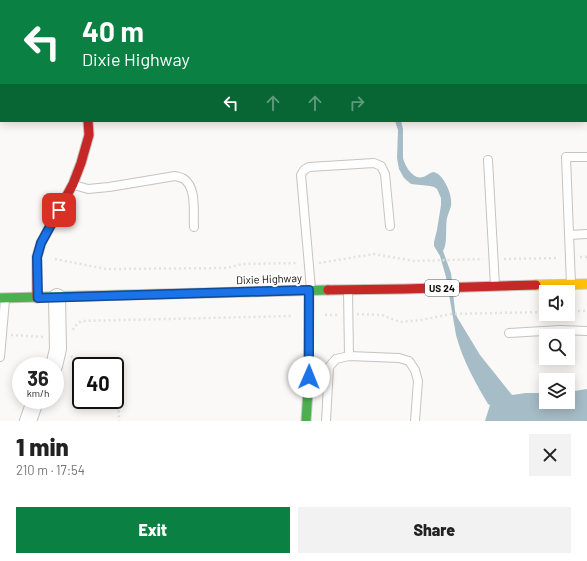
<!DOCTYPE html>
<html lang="en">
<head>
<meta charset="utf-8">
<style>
	body { margin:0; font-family:Barlow,sans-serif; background:#f2f2f2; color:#222; height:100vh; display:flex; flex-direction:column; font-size:15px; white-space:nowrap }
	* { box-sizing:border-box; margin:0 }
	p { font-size:13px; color:#767676 }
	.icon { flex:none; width:22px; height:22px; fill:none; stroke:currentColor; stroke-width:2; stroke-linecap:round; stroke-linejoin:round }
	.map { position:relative; height:421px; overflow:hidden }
	.sheet { display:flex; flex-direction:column; background:#fff; flex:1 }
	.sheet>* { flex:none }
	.guide { position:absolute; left:0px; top:0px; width:587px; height:122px; box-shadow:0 2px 10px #0003; background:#0b8043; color:#fff; overflow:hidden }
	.controls { position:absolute; left:539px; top:285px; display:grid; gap:8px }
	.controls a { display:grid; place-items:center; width:36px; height:36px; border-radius:0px; background:#fff; box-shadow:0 2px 10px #0003; font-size:20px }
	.speed { position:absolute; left:12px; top:357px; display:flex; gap:8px; font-size:20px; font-weight:700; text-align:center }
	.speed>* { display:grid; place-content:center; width:52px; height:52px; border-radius:50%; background:#fff; box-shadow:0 2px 10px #0003; line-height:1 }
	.speed small { font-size:10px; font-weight:400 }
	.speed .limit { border:2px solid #111; border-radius:6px; background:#fff; color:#111 }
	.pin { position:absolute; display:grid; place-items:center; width:34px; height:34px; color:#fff; margin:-17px; border-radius:8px; box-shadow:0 2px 6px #0006 }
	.me { position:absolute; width:44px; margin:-22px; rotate:1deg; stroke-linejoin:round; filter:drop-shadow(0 0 3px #0008) }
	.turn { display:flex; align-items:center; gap:14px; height:84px; padding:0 16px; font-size:18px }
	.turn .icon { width:52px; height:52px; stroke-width:2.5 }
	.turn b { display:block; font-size:28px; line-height:34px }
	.lanes { display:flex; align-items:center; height:38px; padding:0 16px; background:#0003; justify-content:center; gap:20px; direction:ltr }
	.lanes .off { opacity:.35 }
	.round { display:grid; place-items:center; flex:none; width:42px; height:42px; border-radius:0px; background:#f2f2f2 }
	.overview { display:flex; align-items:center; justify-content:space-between; height:68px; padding:0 16px }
	h1 { font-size:24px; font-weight:800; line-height:30px }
	.primary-button { display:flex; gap:8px; margin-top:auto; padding:8px 16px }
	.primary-button a { flex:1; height:46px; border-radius:0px; background:#0b8043; color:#fff; font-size:16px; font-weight:800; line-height:46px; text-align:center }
	.primary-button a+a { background:#f2f2f2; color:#222 }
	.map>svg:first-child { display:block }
</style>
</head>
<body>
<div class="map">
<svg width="587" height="421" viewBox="0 0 587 421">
	<rect width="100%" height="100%" fill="#fbf9f7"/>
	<!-- water -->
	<path fill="#a6bcc6" d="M395,121H401L403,129V158C405,166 413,180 423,177C427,176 430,172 434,172C437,173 440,175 442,178C448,186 452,196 451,206C450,210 448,214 447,218C445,228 448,243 443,251L451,273L455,311L457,317L480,355L512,395L526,393H546V402H568V392L587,389V421H485L490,405L488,404C475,382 463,361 456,335L446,277L440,256L434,246V242L437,230L441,205V198L437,189L434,187L430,186L411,184L404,178L399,169L397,158L398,130Z"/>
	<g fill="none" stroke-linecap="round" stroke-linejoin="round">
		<defs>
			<g id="lane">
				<path d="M488,160L495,286"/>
				<path d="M74,185L88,189L109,187L175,176C178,177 181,177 184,179C197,188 193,213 194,227"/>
				<path d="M569,235L587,234"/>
				<path d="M571,284L566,157H587"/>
				<path d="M311,289L301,175L304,170L309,167L374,163L381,166L385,174L390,226"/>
				<path d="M348,291L349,356"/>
				<path d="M509,333L560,330L587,331"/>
				<path d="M0,357L5,300"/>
				<path d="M326,421L329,367L336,359L349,356L399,358L409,361L415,370L418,381L415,421"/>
			</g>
			<g id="street">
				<path d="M34,0L35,1"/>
				<path d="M399,1V0"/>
				<path d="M453,1V0"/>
				<path d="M54,366L58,349L57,297"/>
				<path d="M28,421L34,404L36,400"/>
			</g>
			<g id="fast">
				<path d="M0,298L328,290"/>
				<path d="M306,421L308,390L309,290"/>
			</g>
			<path id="slow" d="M536,285L587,284"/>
			<g id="jam">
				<path d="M328,290L404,289L536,285"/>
				<path d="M37,298V257L41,243L73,184L81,163L89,135L88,121"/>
			</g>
		</defs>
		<!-- lane casing -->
		<use href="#lane" stroke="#c7c3be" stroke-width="10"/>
		<!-- street casing -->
		<use href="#street" stroke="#c7c3be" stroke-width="18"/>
		<!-- fast casing -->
		<use href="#fast" stroke="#c7c3be" stroke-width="11"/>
		<!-- slow casing -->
		<use href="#slow" stroke="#c7c3be" stroke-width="11"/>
		<!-- jam casing -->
		<use href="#jam" stroke="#c7c3be" stroke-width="11"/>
		<!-- path -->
		<g stroke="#e2e2e1" stroke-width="2.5" stroke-dasharray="2 3" stroke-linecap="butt">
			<path d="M580,257H587"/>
			<path d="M55,259L106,269L227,268L243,264L298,263"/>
			<path d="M504,259L559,258"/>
			<path d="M319,263L374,254L414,261L483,259"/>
			<path d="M568,311H587"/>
			<path d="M357,314L382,315L400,322L421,320L451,314L546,312"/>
			<path d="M325,315H338"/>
			<path d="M73,330L74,327L81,321L292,316"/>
			<path d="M11,335L44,337"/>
			<path d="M71,356L85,366"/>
			<path d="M115,387L118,389L119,421"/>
		</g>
		<!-- lane -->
		<use href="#lane" stroke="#fefefe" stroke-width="8"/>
		<!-- street -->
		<use href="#street" stroke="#fefefe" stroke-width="16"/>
		<!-- fast -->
		<use href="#fast" stroke="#4caf50" stroke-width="9"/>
		<!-- slow -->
		<use href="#slow" stroke="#ffc107" stroke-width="9"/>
		<!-- jam -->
		<use href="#jam" stroke="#c62828" stroke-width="9"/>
	</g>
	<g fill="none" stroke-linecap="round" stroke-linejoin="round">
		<defs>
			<path id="route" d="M59,210L41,243L37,257L38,298L309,290V377"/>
		</defs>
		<!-- route casing -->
		<use href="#route" stroke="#114b97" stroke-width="10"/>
		<!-- route -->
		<use href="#route" stroke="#1a73e8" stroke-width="7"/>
	</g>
	<g text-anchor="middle" stroke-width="4" stroke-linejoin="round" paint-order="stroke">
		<!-- shield labels -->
		<rect fill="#fff" stroke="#595551" stroke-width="1" x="425" y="280" width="34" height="16" rx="3"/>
		<g font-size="10" font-weight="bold" fill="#120c06">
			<text x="442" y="292">US 24</text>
		</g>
		<!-- street labels -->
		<g font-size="11" fill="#120c06" stroke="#fff">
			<text transform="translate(269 279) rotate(-2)" y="4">Dixie Highway</text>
		</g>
	</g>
</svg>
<div class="controls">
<a><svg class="icon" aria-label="sound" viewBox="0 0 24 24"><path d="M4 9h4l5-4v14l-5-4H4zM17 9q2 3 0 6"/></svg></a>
<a><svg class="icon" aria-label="search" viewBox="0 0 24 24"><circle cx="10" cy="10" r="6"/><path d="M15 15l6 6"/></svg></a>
<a><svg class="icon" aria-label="layers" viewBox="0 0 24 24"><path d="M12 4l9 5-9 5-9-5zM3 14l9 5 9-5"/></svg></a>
</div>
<div class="speed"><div>36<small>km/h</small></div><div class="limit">40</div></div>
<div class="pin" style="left:59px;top:210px;background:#d93025"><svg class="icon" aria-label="arrive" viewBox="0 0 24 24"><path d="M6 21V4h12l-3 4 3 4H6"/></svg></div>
<svg class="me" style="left:309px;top:377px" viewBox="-20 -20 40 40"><circle r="19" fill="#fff"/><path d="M0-13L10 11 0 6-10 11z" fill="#1a73e8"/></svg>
<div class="guide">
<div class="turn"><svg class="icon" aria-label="left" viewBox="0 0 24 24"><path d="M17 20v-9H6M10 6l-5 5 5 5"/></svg><div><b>40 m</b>Dixie Highway</div></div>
<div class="lanes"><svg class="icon" aria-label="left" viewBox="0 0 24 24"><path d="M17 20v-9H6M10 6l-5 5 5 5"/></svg><svg class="icon off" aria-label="ahead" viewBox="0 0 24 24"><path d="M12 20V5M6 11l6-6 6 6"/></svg><svg class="icon off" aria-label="ahead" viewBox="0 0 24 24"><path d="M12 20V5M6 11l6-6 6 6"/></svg><svg class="icon off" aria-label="right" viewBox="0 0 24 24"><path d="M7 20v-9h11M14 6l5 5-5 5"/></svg></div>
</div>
</div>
<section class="sheet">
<div class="overview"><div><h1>1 min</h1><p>210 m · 17:54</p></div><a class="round"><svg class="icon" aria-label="close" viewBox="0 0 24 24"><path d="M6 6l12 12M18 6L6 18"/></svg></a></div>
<div class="primary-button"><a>Exit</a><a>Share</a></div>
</section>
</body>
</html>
